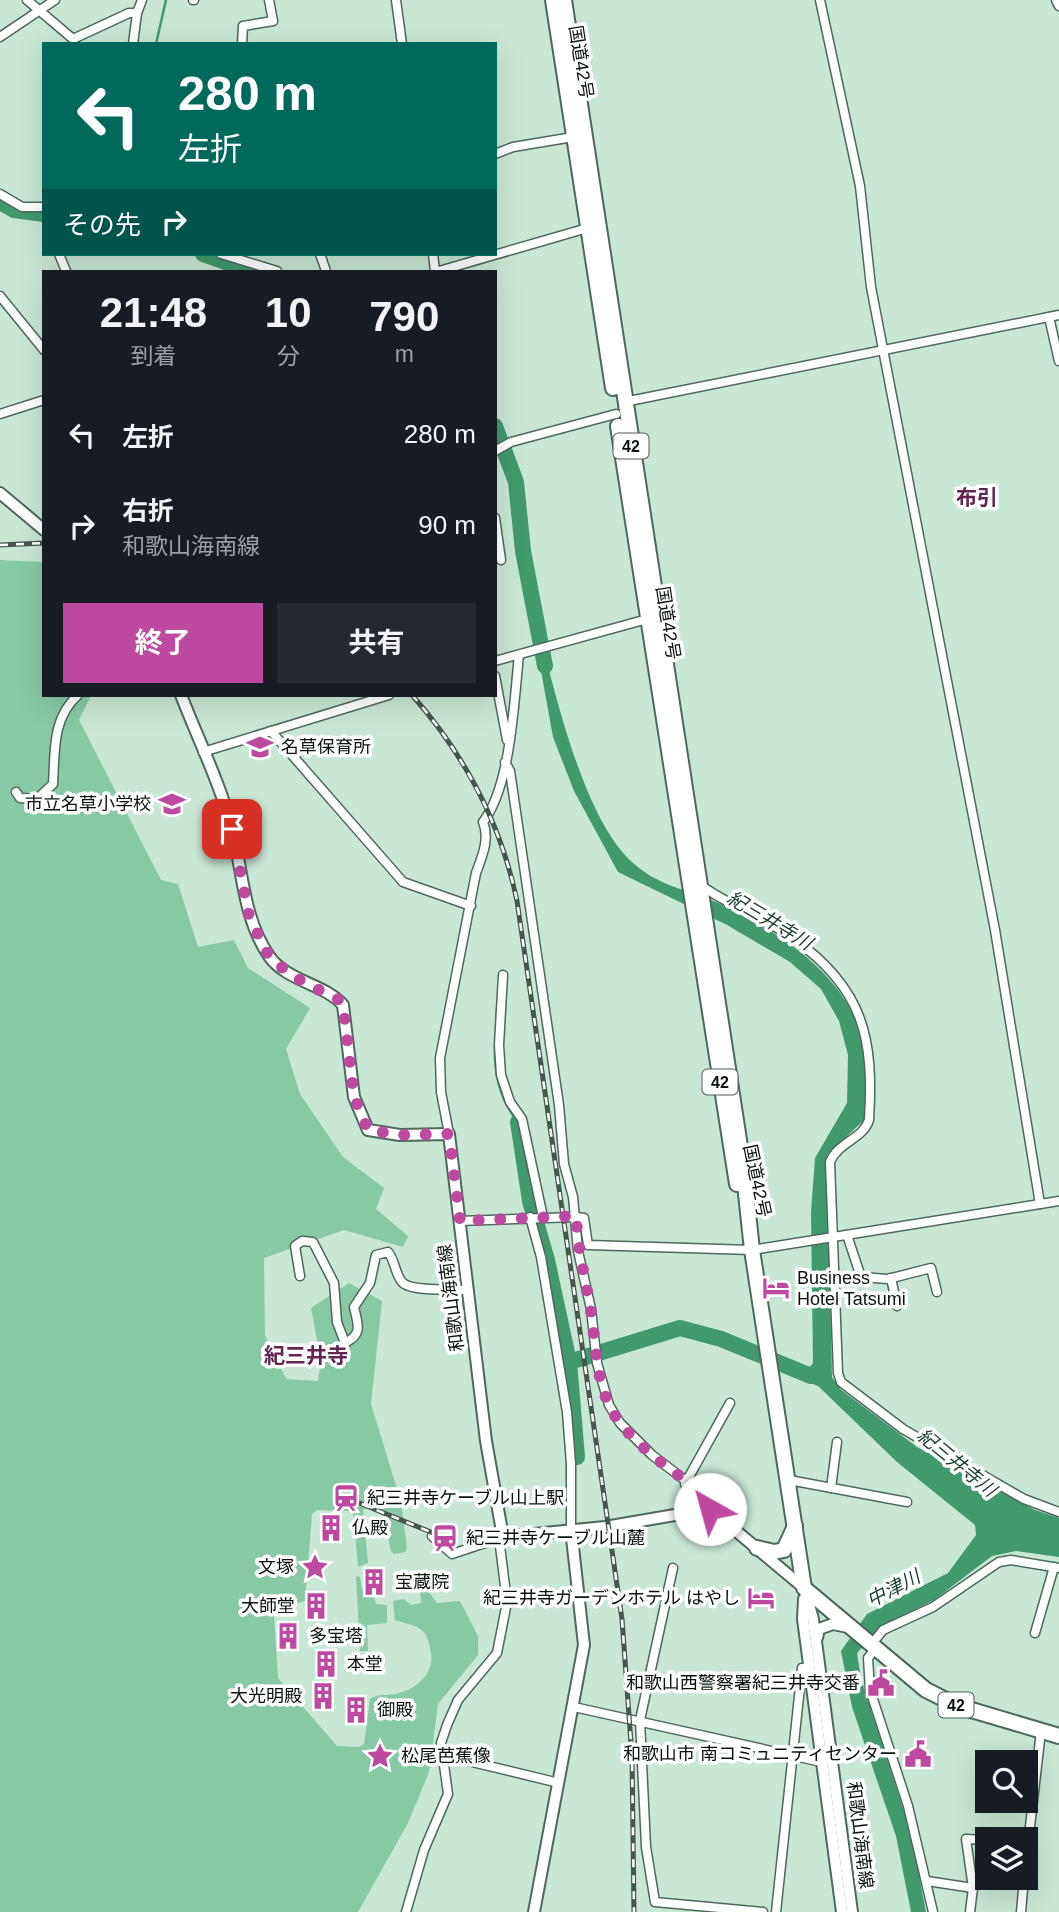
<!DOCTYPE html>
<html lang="ja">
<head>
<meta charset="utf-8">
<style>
	body { margin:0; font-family:Helvetica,"Noto Sans JP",sans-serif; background:#242831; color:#f1f3f6; height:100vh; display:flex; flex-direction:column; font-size:26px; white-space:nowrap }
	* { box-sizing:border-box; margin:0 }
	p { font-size:23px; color:#9ea1a6 }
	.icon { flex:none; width:38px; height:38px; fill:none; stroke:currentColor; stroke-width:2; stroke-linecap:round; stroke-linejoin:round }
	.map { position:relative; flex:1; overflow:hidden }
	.panel { position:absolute; left:42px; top:270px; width:455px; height:427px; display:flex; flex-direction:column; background:#171b24; border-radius:0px; box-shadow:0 7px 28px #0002 }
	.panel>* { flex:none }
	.banner { position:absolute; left:42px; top:42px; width:455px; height:214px; border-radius:0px; box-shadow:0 7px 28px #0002; background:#00695c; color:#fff; overflow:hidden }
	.tools { position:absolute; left:975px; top:1750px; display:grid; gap:14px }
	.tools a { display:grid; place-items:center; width:63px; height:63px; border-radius:0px; background:#171b24; box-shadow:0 7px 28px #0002; font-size:35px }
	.pin { position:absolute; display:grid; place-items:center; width:60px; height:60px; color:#fff; margin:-30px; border-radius:14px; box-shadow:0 4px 10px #0006 }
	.me { position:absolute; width:77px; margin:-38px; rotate:322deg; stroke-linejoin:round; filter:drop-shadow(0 0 5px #0008) }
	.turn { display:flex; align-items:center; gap:24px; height:147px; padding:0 21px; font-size:32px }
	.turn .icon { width:91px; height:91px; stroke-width:2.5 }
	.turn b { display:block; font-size:49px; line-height:60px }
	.then { display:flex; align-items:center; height:66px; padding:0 21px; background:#0003; gap:14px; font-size:26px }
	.eta { display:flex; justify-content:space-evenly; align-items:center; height:119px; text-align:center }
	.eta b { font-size:42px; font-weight:700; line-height:49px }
	.button { display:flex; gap:14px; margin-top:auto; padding:14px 21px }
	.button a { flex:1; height:80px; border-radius:0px; background:#be49a0; color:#fff; font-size:28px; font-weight:700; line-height:80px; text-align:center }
	.button a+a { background:#242831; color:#f1f3f6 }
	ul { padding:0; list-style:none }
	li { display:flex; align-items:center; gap:21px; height:91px; padding:0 21px }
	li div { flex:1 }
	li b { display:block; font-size:26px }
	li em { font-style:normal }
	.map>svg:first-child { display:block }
</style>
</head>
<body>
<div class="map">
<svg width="1059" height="1912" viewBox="0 0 1059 1912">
	<rect width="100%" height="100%" fill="#c8e7d4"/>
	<!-- green -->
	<g fill="#87c9a4">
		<path d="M0,560L44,562V695H91L79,720L161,880L178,884L198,947L234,940L248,968L310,1008L286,1049L300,1094L343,1157L384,1188L376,1209L408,1236L403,1247L344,1230L264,1258L265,1335L286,1379L318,1381L321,1361L311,1308L349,1283L382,1301L371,1404L401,1502L407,1548L405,1552L394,1554L391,1551L382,1508H366L363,1510L368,1563L358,1567L353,1511L317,1510L312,1514L305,1601L277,1609L274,1616L278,1678L337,1746L359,1747L364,1744L370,1699C378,1693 387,1696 396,1694C417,1689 434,1674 431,1653C427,1625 417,1627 395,1620L393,1601L404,1599L411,1605L421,1603L420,1588L424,1586L437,1603L460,1601L478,1636V1655L438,1704L429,1772L408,1823L358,1912H0Z"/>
		<path d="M356,1576L360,1577L362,1589L374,1596L376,1604L387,1605V1623L367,1625L368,1651H360Z"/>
	</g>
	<!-- water -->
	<path fill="#41996e" d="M538,654L545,655C560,712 588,824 633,863C660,887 687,889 718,903C784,933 864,986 867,1067C867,1085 865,1103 864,1120L827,1155L832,1377L840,1389L917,1447L1035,1510L1059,1518V1557L1016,1551L992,1556L934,1600L881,1626L857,1653L861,1679L911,1833L926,1912H911L896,1836L852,1707L841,1651L867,1614L948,1573L976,1535L975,1525L897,1462L818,1386L791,1375L793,1363L809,1368L813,1363L811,1212L815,1158L847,1103L848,1055L839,1021L821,989L790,962L727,925L618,872L574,791L553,737Z"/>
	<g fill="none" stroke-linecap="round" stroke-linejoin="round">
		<!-- stream -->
		<g stroke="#41996e" stroke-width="2.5">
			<path d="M156,44L166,0"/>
			<path d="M496,1029L497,1008"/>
			<path d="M495,1046C494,1074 500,1100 518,1122"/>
		</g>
		<!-- river -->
		<g stroke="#41996e" stroke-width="16">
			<path d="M0,202L14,210L44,214"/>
			<path d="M203,254L251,271"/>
			<path d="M495,426L516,482L523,551L545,666"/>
			<path d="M518,1122L530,1201L547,1260L569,1362L577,1457"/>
			<path d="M569,1362L680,1328L721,1339L811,1376"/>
		</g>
		<defs>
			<g id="street">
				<path d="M27,0L73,39L129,13H137L142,0"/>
				<path d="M193,0H194"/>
				<path d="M396,0L402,44"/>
				<path d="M820,0L860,186L871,287L995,930L1040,1204"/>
				<path d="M1056,0L1059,6"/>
				<path d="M0,37L55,0"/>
				<path d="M133,44L137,13"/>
				<path d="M242,44L243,26L273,21L269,0"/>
				<path d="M495,154L513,147L573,137"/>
				<path d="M0,194L22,207H44"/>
				<path d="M59,254L66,271"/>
				<path d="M221,254L277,271"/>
				<path d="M320,254L326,271"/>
				<path d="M433,254L435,271"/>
				<path d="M439,271L591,227"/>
				<path d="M0,296L44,350"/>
				<path d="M1049,317L1059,361"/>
				<path d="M624,402L1059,315"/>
				<path d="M0,414L44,400"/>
				<path d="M495,451L511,442L616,414"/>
				<path d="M495,518L501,560"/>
				<path d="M495,661L651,618"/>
				<path d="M495,676L507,740"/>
				<path d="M271,731L403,882L471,906"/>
				<path d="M203,752L389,695"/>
				<path d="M505,762L510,771L559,1105L564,1164L573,1197L578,1251L591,1309L597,1363L609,1405L620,1423L652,1455L711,1500L710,1509"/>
				<path d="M16,792L20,798L37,799L53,784C55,751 52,718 78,695"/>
				<path d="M702,886C731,907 766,918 794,939C864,989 874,1039 869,1120C863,1139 838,1142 830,1162L838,1373L841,1382L903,1429L1024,1499L1059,1512"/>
				<path d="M503,975L499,1045L501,1075L510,1102L522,1119L543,1217"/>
				<path d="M449,1134L441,1092L440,1058L476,873C482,857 490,839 483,822C511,786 514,701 519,655"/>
				<path d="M530,1217L541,1257L567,1412L571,1464V1529"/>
				<path d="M459,1221L576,1217L584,1218L588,1245L752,1250L1059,1201"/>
				<path d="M847,1235L861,1277L888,1279L931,1268L937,1292"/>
				<path d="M300,1276L295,1246L302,1241L313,1242L334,1283L337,1322L345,1343C363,1334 358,1325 354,1307L370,1283L376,1255L388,1252C395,1260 395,1274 402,1282C410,1292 454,1289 468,1290"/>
				<path d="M891,1278L897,1306"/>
				<path d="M789,1480L907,1502"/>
				<path d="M685,1484L730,1403"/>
				<path d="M831,1488L837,1442"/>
				<path d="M432,1536L452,1554L503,1537"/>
				<path d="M673,1568L640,1720L646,1847L655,1902L763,1912"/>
				<path d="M1035,1633L1054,1567"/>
				<path d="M871,1645L883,1630L933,1607L999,1562L1011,1560L1059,1568"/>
				<path d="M875,1649L868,1658L870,1690L908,1806L933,1912"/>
				<path d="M574,1707L817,1761L826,1760"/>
				<path d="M443,1755L559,1783"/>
				<path d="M1026,1844H1028L1041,1731"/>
				<path d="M1026,1864L1028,1844"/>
				<path d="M927,1881L973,1888L966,1839L987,1840"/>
				<path d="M406,1912L424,1850L448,1794L441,1743L447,1725L458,1700L497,1653L507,1602L499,1538"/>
				<path d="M776,1912L802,1668L810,1667"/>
				<path d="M970,1912L973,1888"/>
				<path d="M1021,1912L1024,1878"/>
			</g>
			<g id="secondary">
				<path d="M0,493L44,530"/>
				<path d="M181,695C198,739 220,783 232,829C243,872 243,918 269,956C286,981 325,984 343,1005L354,1097L368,1130L400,1135L449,1134L486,1441L503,1537L605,1527L710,1509L804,1588"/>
				<path d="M804,1588L813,1619L852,1912"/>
				<path d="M804,1599L803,1619L842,1912"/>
				<path d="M817,1638L819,1629L833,1624L848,1627"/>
				<path d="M534,1912L584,1645L571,1529"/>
			</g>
			<g id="highway">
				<path d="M553,0L613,388"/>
				<path d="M564,0L743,1166L752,1250L804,1588L926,1690L958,1706L1059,1736"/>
				<path d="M618,426L737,1184"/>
				<path d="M757,1548L774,1552L784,1550L795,1526"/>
			</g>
		</defs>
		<!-- street casing -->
		<use href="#street" stroke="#4d6959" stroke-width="11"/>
		<!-- secondary casing -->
		<use href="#secondary" stroke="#4d6959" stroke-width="14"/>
		<!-- highway casing -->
		<use href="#highway" stroke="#4d6959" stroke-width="18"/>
		<!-- street -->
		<use href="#street" stroke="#fff" stroke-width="8"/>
		<!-- secondary -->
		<use href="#secondary" stroke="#fff" stroke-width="10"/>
		<!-- highway -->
		<use href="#highway" stroke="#fff" stroke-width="14"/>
		<defs>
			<g id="rail">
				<path d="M0,545L44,543"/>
				<path d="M412,695C464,754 501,824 517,901L622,1619L632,1757L634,1912"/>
				<path d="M347,1498L448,1539"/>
			</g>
		</defs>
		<!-- rail casing -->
		<use href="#rail" stroke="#45564c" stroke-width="5"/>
		<!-- rail -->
		<use href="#rail" stroke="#fff" stroke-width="2.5" stroke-dasharray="8" stroke-linecap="butt"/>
	</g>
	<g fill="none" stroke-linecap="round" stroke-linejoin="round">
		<!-- route -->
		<path stroke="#be49a0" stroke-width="12" stroke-dasharray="0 21.6" d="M232,829L249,916L270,959L307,985L336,997L343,1005L354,1097L368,1130L400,1135L449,1134L460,1221L576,1216C578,1248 584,1276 590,1306C597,1345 594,1391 621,1424C646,1455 681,1476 711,1500L710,1509"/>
	</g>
	<!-- icons -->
	<defs>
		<symbol id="school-bare" viewBox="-9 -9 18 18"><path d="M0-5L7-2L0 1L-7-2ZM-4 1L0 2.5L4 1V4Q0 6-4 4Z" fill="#be49a0" stroke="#fff" stroke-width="2.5" paint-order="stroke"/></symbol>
		<symbol id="hotel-bare" viewBox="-9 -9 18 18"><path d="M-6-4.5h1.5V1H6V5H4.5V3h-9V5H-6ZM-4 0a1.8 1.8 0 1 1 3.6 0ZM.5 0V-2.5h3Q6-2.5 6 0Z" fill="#be49a0" stroke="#fff" stroke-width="2.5" paint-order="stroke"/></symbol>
		<symbol id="station-bare" viewBox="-9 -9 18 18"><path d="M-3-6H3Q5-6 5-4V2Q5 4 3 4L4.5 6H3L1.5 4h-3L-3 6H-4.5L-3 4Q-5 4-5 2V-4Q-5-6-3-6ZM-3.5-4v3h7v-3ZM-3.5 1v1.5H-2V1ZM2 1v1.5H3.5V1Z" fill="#be49a0" stroke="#fff" stroke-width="2.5" paint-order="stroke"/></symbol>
		<symbol id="building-bare" viewBox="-9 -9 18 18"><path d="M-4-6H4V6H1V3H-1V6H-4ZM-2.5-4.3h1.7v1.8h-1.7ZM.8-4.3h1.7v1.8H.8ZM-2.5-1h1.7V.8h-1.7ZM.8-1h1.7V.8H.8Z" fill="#be49a0" stroke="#fff" stroke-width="2.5" paint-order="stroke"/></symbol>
		<symbol id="sight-bare" viewBox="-9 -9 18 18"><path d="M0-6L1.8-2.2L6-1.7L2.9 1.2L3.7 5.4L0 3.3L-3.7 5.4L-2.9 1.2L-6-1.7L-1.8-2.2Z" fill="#be49a0" stroke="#fff" stroke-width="2.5" paint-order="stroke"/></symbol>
		<symbol id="civic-bare" viewBox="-9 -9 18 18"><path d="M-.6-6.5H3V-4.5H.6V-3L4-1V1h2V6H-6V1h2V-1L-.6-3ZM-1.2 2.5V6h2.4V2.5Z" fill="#be49a0" stroke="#fff" stroke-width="2.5" paint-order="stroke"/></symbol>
	</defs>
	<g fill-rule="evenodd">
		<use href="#school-bare" x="241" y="728" width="38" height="38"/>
		<use href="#school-bare" x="153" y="785" width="38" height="38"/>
		<use href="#hotel-bare" x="757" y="1269" width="38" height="38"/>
		<use href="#station-bare" x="327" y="1479" width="38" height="38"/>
		<use href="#building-bare" x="312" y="1509" width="38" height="38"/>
		<use href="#station-bare" x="426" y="1519" width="38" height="38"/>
		<use href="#sight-bare" x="296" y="1548" width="38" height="38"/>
		<use href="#building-bare" x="355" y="1563" width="38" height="38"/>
		<use href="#hotel-bare" x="742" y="1579" width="38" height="38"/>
		<use href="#building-bare" x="297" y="1587" width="38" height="38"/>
		<use href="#building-bare" x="269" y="1617" width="38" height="38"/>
		<use href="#building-bare" x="307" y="1645" width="38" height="38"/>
		<use href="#civic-bare" x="862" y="1664" width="38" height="38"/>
		<use href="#building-bare" x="304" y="1677" width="38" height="38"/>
		<use href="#building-bare" x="337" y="1691" width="38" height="38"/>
		<use href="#civic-bare" x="899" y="1735" width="38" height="38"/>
		<use href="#sight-bare" x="361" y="1737" width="38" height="38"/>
	</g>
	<g text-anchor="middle" stroke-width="7" stroke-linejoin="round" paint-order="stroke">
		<!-- shield labels -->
		<g fill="#fff" stroke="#525a56" stroke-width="2">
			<rect x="613.5" y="433.5" width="35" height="25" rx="5"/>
			<rect x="702.5" y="1069.5" width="35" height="25" rx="5"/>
			<rect x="938.5" y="1692.5" width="35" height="25" rx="5"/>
		</g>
		<g font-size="16" font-weight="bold" fill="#08130d">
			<text x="631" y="452">42</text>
			<text x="720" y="1088">42</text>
			<text x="956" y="1711">42</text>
		</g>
		<!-- street labels -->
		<g font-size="18" fill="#08130d" stroke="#fff">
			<text transform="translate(581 62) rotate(81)" y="6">国道42号</text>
			<text transform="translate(668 623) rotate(81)" y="6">国道42号</text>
			<text transform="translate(757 1181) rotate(78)" y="6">国道42号</text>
			<text transform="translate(451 1298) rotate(-97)" y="6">和歌山海南線</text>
			<text transform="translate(860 1835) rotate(83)" y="6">和歌山海南線</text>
		</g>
		<!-- poi labels -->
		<g font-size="18" fill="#08130d" stroke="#fff" text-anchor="start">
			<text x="281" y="753">名草保育所</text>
			<text x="151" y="810" text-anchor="end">市立名草小学校</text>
			<text x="797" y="1284">Business<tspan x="797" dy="21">Hotel Tatsumi</tspan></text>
			<text x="367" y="1504">紀三井寺ケーブル山上駅</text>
			<text x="352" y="1534">仏殿</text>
			<text x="466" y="1544">紀三井寺ケーブル山麓</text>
			<text x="294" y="1573" text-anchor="end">文塚</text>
			<text x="395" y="1588">宝蔵院</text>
			<text x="740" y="1604" text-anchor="end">紀三井寺ガーデンホテル はやし</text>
			<text x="295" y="1612" text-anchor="end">大師堂</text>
			<text x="309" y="1642">多宝塔</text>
			<text x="347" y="1670">本堂</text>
			<text x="860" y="1689" text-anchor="end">和歌山西警察署紀三井寺交番</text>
			<text x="302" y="1702" text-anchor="end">大光明殿</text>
			<text x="377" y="1716">御殿</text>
			<text x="897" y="1760" text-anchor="end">和歌山市 南コミュニティセンター</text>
			<text x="401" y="1762">松尾芭蕉像</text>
		</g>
		<!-- water labels -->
		<g font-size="19" font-style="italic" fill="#173d2a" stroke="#fff">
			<text transform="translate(770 920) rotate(31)" y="7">紀三井寺川</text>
			<text transform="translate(957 1462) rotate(39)" y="7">紀三井寺川</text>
			<text transform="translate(893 1588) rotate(-28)" y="7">中津川</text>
		</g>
		<!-- quarter labels -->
		<g font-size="21" font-weight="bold" fill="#612751" stroke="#fff">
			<text x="977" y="505">布引</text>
			<text x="306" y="1363">紀三井寺</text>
		</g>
	</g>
</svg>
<div class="tools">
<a><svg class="icon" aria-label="search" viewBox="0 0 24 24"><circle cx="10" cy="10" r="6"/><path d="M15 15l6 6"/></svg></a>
<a><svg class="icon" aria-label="layers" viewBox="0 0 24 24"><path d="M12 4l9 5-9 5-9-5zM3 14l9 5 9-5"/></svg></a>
</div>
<div class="pin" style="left:232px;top:829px;background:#d93025"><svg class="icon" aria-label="arrive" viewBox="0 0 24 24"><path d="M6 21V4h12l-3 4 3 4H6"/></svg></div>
<svg class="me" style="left:710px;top:1509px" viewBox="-20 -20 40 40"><circle r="19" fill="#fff"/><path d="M0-13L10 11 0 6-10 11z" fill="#be49a0"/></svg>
<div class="banner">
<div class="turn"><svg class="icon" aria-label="left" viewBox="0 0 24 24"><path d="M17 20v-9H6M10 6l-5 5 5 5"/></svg><div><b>280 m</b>左折</div></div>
<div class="then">その先<svg class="icon" aria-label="right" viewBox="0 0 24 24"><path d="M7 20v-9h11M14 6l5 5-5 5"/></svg></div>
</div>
<section class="panel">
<div class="eta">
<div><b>21:48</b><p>到着</p></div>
<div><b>10</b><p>分</p></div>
<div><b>790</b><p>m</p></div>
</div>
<ul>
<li><svg class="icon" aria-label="left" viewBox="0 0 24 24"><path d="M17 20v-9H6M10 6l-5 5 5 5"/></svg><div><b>左折</b></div><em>280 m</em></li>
<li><svg class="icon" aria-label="right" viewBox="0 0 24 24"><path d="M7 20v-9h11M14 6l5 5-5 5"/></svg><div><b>右折</b><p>和歌山海南線</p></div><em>90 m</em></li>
</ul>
<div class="button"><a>終了</a><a>共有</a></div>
</section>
</div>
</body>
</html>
